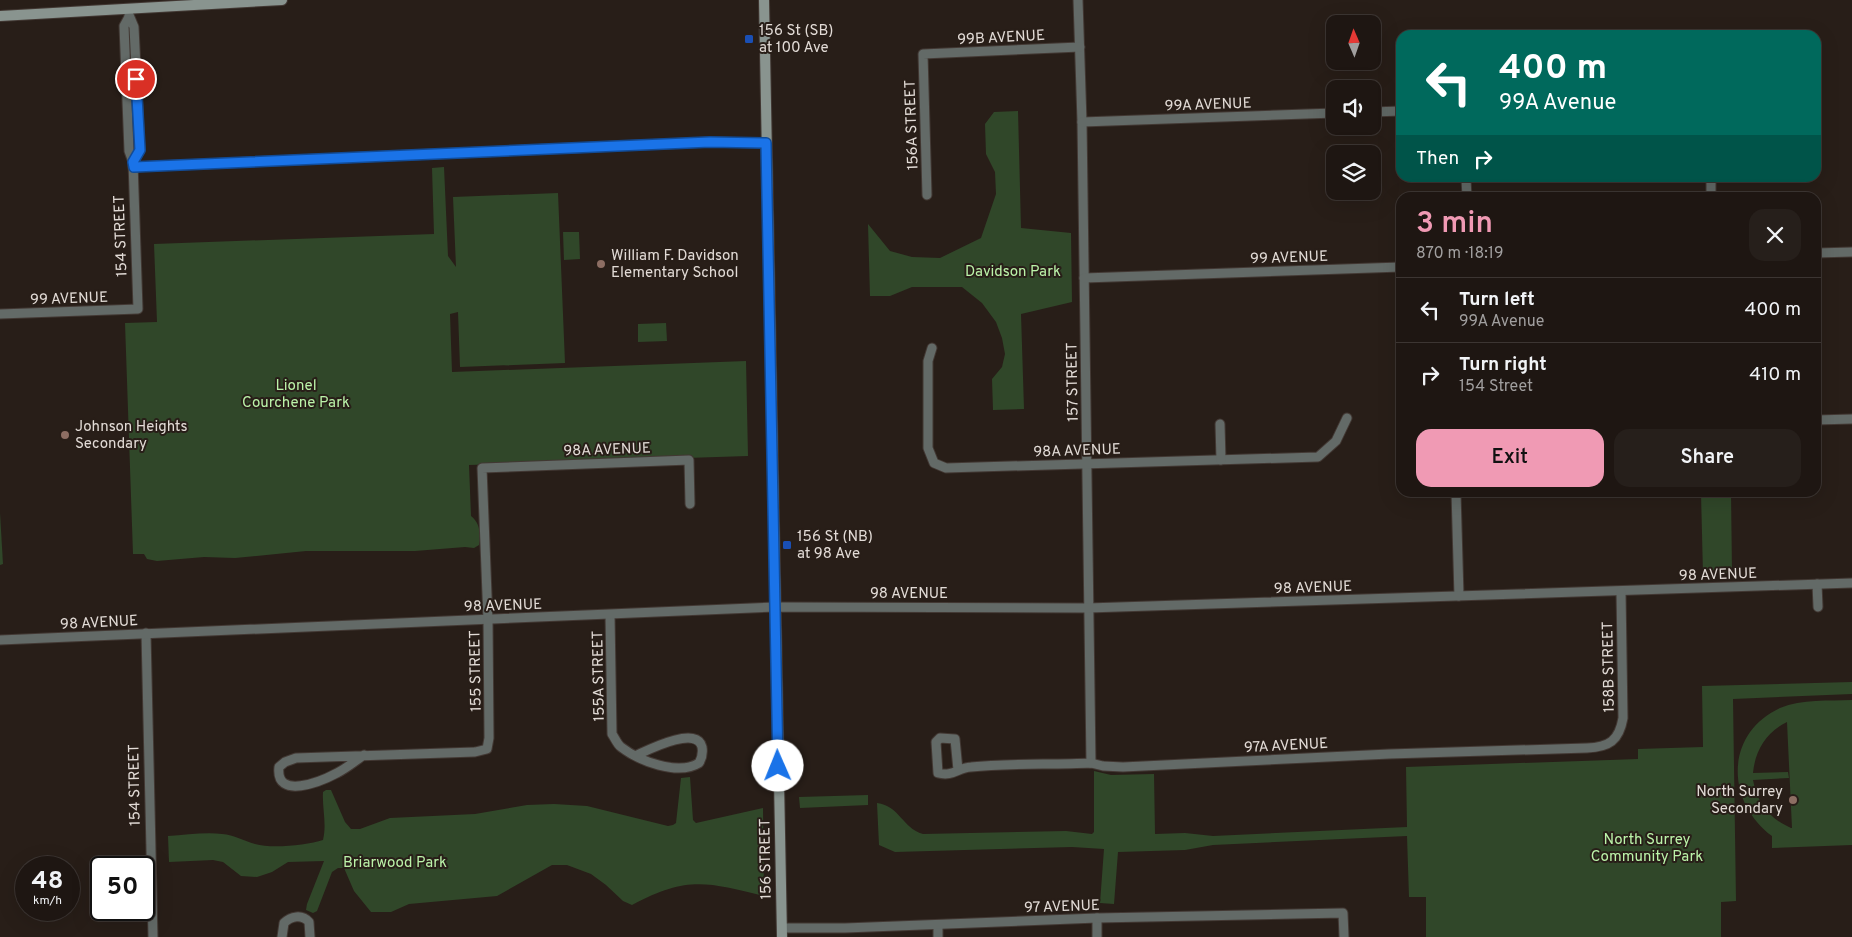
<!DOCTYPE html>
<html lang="en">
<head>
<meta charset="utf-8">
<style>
	body { margin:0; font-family:Overpass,sans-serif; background:#261f1b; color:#f1f3f6; height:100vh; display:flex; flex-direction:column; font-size:19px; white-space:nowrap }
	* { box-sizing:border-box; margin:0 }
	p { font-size:16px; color:#a19f9f }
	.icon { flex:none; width:28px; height:28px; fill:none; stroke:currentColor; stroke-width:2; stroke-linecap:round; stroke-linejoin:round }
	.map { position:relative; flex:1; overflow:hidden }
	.details { position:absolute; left:1396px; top:192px; width:425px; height:305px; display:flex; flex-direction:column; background:#1e1612; border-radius:15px; box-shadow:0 5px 20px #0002,0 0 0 1px #3c3532 }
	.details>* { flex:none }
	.top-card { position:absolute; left:1396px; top:30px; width:425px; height:152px; border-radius:15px; box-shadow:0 5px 20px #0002,0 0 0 1px #3c3532; background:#00695c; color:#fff; overflow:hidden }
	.needle { width:32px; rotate:358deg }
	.buttons { position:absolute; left:1326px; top:15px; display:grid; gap:10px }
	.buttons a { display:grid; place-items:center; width:55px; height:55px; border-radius:10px; background:#1e1612; box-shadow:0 5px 20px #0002,0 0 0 1px #3c3532; font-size:25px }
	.speed { position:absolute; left:15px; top:856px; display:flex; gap:10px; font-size:25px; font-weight:700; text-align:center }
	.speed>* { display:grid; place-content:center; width:65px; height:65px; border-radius:50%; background:#1e1612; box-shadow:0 5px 20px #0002,0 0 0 1px #3c3532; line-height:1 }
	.speed small { font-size:12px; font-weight:400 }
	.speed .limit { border:2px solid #111; border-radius:8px; background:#fff; color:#111 }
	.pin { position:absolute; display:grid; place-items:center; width:42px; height:42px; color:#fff; margin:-21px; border:2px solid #fff; border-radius:50%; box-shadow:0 1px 5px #0007 }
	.me { position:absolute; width:55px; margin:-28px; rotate:359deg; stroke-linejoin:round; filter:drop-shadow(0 0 4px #0008) }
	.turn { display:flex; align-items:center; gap:18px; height:105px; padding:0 20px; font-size:22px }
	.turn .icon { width:65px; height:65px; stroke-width:2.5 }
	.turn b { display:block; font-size:35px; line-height:42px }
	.then { display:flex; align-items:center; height:48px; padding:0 20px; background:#0003; gap:10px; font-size:19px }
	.round { display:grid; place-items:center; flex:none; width:52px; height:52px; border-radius:15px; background:#261f1b }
	.summary { display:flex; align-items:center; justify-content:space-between; height:85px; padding:0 20px }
	h1 { font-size:30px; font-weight:600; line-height:38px; color:#f09ab4 }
	.action { display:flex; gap:10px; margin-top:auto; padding:10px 20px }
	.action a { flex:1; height:58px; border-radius:15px; background:#f09ab4; color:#111; font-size:20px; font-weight:600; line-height:58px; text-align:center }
	.action a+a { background:#261f1b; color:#f1f3f6 }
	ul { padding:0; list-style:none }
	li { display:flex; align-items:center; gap:15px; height:65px; padding:0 20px; border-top:1px solid #3c3532 }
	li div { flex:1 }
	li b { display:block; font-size:19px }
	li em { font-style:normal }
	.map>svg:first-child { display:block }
</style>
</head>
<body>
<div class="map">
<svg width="1852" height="937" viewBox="0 0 1852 937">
	<rect width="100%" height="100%" fill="#281e18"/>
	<!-- green -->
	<g fill="#304729" fill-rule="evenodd">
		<path d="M1018,111L1021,228L1071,233L1072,302L1021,314L1024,409L993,410L992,379L1002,367L1005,354L1002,338L996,322L982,303L962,287H912L890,296H870L868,224L890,251L912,257L940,258L981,238L996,194L995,172L986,154L985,124L994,112Z"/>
		<path d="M444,167L448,256L456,267L453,197L558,193L565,363L460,367L458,312L450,314L452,372L746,361L748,456L469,465L471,516C480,523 481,534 479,545L474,548L465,547L415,551H306L235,558L204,557L157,561L147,559L144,554H133L125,323L157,322L154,244L434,234L432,168Z"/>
		<path d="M563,232H579L580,259L564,260Z"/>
		<path d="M666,323L667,341L638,342V324Z"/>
		<path d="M1701,493H1731L1732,573L1703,574Z"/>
		<path d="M0,513L3,564L0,565Z"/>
		<path d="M1852,682V694L1733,699L1736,901L1721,902V937H1426V897H1409L1407,836L1213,845L1185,850L1118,852L1114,904L1100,903L1104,849L1072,847L895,852L879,845L877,803C900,806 902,828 923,834L1066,831L1092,834L1094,832V771L1111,775L1154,774L1155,834L1185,833L1213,836L1407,827L1406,767L1638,759V749L1703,747L1702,686Z"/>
		<path d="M1852,700V845L1772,848V836C1726,802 1724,734 1780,708C1802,699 1829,701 1852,700ZM1787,722L1792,828H1791C1770,819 1757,803 1753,780L1789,778L1788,772L1753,773C1755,751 1766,732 1787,722Z"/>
		<path d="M690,777L693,820L696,823L763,808L764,896C706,882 687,876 632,905L623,901L606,885L591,874L567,865H552L497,896L409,904L391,912H371L354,891L344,868H338L332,872L317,911L313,913L306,910L307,904L324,861L288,862L272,872L257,877L241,876L223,862L213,860L169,862L168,836C186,835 205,832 222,834C234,835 244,841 255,844C272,849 307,845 323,840C327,824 322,808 323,792L326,790H331L345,822L351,829H360L390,818L475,814L527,805L554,804L587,806L668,826L673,825L676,823L681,778Z"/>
		<path d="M868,795V805L800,808L799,797Z"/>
	</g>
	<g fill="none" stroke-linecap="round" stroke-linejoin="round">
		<defs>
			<g id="minor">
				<path d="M1078,0L1082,122L1091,763"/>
				<path d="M129,15L134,27L140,150L133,162"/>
				<path d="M1372,112L1401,111"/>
				<path d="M1082,122L1335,113"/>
				<path d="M133,167L710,142L766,143"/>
				<path d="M1466,178L1467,198"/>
				<path d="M1711,178V198"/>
				<path d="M927,195L923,54L1080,47"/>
				<path d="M1816,253L1852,252"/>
				<path d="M1084,278L1401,267"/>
				<path d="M0,314L138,309L133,162L129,151L124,26L129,17"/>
				<path d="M932,348L928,361V448L934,463L946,468L1318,457L1336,441L1347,418"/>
				<path d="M1816,420L1852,419"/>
				<path d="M1220,424L1221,460"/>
				<path d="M1456,492L1459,596"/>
				<path d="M1817,584L1818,607"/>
				<path d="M610,615L612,734C615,738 617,744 621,747C639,761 678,776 699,763C702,758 703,753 702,747C697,725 648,750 637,755"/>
				<path d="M146,633L153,937"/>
				<path d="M0,640L775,607L1088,608L1852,583"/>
				<path d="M364,755C355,761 347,768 337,773C322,781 275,801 279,767L285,762L296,758L475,752L487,749L489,738L488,620L482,468L689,460L690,504"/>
				<path d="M958,770L955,739L940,738L936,742L938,773C953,777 957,768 971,767C1010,763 1051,765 1091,763L1103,766L1123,767L1389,754L1587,748C1609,747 1619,741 1623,718L1621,592"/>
				<path d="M1097,918V937"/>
				<path d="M938,925V937"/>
				<path d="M782,928H845L1097,918L1343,913L1344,937"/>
				<path d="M282,937L284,923C291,916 302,914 309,922L310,937"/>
			</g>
			<g id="secondary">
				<path d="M764,0L782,937"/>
				<path d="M0,16L282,0"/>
			</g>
		</defs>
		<!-- minor casing -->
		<use href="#minor" stroke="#423833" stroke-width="11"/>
		<!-- secondary casing -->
		<use href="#secondary" stroke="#423833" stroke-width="12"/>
		<!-- minor -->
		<use href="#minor" stroke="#636a67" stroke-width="9"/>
		<!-- secondary -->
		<use href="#secondary" stroke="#89948f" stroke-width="10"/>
	</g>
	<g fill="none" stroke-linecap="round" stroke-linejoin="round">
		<defs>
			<path id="route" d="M136,79L140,150L133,162L134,167L710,142L766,143L778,766"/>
		</defs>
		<!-- route casing -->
		<use href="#route" stroke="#114b97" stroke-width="12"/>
		<!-- route -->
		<use href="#route" stroke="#1a73e8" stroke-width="9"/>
	</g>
	<!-- markers -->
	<g fill="#1a4fb4" stroke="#281e18" stroke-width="2">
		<rect x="744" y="34" width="10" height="10" rx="2.5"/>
		<rect x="782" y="540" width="10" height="10" rx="2.5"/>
	</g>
	<g fill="#8d6e63" stroke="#281e18" stroke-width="2">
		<circle cx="601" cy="264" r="5"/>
		<circle cx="65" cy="435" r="5"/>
		<circle cx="1793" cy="800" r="5"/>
	</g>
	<g text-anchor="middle" stroke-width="4" stroke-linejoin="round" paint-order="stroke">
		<!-- poi labels -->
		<g font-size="15" fill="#e2dbd6" stroke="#281e18" text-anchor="start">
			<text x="759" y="35">156 St (SB)<tspan x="759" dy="17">at 100 Ave</tspan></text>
			<text x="611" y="260">William F. Davidson<tspan x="611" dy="17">Elementary School</tspan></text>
			<text x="75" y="431">Johnson Heights<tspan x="75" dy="17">Secondary</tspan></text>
			<text x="797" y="541">156 St (NB)<tspan x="797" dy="17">at 98 Ave</tspan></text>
			<text x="1783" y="796" text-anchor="end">North Surrey<tspan x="1783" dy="17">Secondary</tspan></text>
		</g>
		<!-- street labels -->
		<g font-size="15" fill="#e2dbd6" stroke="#281e18">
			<text transform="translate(1001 37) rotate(-3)" y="5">99B AVENUE</text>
			<text transform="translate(1208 104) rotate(-2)" y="5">99A AVENUE</text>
			<text transform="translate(911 125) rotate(-92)" y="5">156A STREET</text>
			<text transform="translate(120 236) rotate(-92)" y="5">154 STREET</text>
			<text transform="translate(1289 257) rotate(-2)" y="5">99 AVENUE</text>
			<text transform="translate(69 298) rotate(-2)" y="5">99 AVENUE</text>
			<text transform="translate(1072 382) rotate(-91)" y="5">157 STREET</text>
			<text transform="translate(607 449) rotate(-2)" y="5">98A AVENUE</text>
			<text transform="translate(1077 450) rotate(-2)" y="5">98A AVENUE</text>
			<text transform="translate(1718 574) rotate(-2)" y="5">98 AVENUE</text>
			<text transform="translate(1313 587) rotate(-2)" y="5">98 AVENUE</text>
			<text x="909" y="598">98 AVENUE</text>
			<text transform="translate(503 605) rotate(-2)" y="5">98 AVENUE</text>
			<text transform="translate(99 622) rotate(-3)" y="5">98 AVENUE</text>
			<text transform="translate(1608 667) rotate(-91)" y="5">158B STREET</text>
			<text transform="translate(475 671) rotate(-91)" y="5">155 STREET</text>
			<text transform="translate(598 676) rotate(-91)" y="5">155A STREET</text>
			<text transform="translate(1286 745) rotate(-3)" y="5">97A AVENUE</text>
			<text transform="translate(134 785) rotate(-91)" y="5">154 STREET</text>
			<text transform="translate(765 859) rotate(-91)" y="5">156 STREET</text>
			<text transform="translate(1062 906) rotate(-2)" y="5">97 AVENUE</text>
		</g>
		<!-- park labels -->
		<g font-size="15" fill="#bbf3a9" stroke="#281e18">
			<text x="1013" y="276">Davidson Park</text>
			<text x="296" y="390">Lionel<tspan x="296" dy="17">Courchene Park</tspan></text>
			<text x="1647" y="844">North Surrey<tspan x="1647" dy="17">Community Park</tspan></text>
			<text x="395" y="867">Briarwood Park</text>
		</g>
	</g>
</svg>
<div class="buttons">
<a><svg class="needle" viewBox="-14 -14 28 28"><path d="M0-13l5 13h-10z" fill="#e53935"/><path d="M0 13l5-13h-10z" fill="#a19f9f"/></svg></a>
<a><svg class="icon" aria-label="sound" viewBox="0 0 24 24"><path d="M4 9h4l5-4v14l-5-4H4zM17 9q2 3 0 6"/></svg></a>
<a><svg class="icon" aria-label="layers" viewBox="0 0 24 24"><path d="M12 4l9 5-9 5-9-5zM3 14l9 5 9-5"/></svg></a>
</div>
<div class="speed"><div>48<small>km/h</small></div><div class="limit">50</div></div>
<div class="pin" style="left:136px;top:79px;background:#d93025"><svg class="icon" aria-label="arrive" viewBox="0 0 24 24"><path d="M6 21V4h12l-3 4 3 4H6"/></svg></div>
<svg class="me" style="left:778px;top:766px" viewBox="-20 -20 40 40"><circle r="19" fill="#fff"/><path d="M0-13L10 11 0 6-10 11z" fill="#1a73e8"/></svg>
<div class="top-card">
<div class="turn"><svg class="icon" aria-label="left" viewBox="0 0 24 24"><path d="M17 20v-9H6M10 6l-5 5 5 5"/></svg><div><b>400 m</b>99A Avenue</div></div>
<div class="then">Then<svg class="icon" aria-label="right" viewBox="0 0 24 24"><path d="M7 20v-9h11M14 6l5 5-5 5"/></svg></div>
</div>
<section class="details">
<div class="summary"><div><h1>3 min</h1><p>870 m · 18:19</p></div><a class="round"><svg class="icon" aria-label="close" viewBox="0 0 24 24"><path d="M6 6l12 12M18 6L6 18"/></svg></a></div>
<ul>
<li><svg class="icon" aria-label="left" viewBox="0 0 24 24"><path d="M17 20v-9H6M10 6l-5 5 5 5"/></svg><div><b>Turn left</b><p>99A Avenue</p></div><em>400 m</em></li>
<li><svg class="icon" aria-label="right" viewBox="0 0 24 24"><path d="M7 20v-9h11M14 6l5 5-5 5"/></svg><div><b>Turn right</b><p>154 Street</p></div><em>410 m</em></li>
</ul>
<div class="action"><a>Exit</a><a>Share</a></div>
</section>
</div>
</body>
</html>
